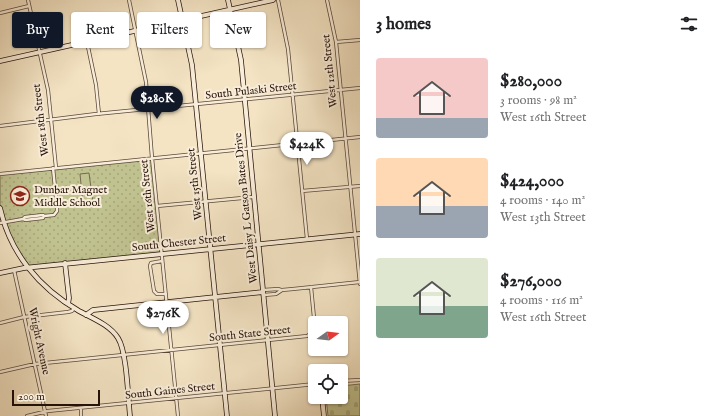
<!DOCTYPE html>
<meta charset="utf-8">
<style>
:root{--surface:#fff;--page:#f6f6f6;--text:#202124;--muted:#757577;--accent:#111827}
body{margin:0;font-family:"IM FELL English",serif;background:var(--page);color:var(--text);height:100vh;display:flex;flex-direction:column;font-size:15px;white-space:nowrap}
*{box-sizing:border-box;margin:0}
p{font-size:13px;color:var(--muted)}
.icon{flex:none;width:22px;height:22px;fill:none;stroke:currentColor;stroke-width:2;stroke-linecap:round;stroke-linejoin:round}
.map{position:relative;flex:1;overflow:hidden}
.panel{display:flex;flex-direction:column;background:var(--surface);width:356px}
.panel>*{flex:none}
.banner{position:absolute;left:12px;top:12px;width:288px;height:36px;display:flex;gap:8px}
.needle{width:26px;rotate:75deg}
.fabs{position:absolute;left:308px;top:316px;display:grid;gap:8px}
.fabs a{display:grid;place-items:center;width:40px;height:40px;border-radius:4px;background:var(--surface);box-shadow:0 1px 3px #0004;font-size:20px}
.scale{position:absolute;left:12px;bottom:10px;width:88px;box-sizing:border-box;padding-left:4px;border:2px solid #28130a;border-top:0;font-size:11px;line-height:14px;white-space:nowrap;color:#28130a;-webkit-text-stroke:3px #f8edd9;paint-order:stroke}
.price{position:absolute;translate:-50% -34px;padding:0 9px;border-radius:14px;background:#fff;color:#222;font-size:13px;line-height:26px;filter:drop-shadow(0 1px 2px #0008)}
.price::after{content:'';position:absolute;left:50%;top:24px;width:12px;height:9px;margin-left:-6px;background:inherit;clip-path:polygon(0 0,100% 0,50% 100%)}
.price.selected{background:var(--accent);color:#fff}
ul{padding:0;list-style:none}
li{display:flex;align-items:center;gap:12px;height:100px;padding:0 16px}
li span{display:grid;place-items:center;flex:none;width:112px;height:80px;border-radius:4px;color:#555}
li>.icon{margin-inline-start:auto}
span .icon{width:48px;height:48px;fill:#fffc;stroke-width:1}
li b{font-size:17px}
h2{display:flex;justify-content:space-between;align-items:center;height:48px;padding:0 16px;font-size:17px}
.pill{padding:0 14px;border-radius:4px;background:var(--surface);box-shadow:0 1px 3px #0004;font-size:14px;line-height:36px}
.pill.selected{background:var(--accent);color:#fff}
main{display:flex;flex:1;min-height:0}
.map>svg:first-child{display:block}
.cemetery{fill:url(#cemetery-stones);stroke:#746a4d}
.park{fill:url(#park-dots);stroke:#746a4d}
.pitch{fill:#c0c290;stroke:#746a4d}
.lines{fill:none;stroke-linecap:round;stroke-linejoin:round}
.street-casing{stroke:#5b4738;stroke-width:4}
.secondary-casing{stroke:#28130a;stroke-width:5.5}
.street{stroke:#f8edd9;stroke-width:2.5}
.secondary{stroke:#f8edd9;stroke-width:4}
.labels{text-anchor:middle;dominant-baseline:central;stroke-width:4;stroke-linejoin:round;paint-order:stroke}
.street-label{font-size:11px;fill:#28130a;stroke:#f8edd9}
.poi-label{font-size:11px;fill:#28130a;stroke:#f8edd9;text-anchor:start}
</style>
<main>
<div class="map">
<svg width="360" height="416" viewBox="0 0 360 416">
<defs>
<pattern id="cemetery-stones" width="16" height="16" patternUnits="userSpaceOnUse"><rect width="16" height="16" fill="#c0c290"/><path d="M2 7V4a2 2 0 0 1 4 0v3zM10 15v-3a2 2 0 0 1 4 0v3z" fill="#a5a67b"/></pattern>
<pattern id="park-dots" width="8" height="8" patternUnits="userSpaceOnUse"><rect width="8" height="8" fill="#c0c290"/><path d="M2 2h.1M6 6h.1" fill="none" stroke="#a5a67b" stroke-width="1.8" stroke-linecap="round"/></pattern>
</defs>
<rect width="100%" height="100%" fill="#f4e4c4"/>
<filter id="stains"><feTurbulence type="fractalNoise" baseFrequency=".005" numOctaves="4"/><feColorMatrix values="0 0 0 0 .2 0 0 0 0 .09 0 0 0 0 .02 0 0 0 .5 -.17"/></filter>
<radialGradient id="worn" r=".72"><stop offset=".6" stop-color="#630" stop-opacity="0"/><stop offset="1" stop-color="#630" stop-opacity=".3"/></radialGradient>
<path class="cemetery" d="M360,384v32h-32l-2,-19h15v-11z"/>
<path class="park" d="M152,158l10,96 -135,13 -14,-23 -13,-37v-33z"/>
<path class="pitch" d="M89,173l4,30 -10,1 -3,-30z"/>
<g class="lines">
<g class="street-casing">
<path id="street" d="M28,0l20,90 8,78
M129,0l17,82 6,76 26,258
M278,0l10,49 19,190
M327,0l9,42 24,242
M0,13l29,-7
M87,42l9,43 3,29
M336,42l24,-2
M0,126l96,-12 264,-26
M0,174l360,-37
M302,191l58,-5
M157,206l96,-9
M23,219l2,-2 18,-2 1,1
M0,223l23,-4 2,1 18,-2 1,-2 10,-1 3,-4v-4l-4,-39
M162,261l-11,2 -1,3 4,25 3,3h9
M14,270l32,146
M263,290l15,-1 3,1
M264,295l12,-1 6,-4 11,-1 67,-7
M0,323l24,-6 44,-5 4,-1 2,-3
M0,372l35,-8 272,-28 5,-3 3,-5 -4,-41
M341,381l19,-1
M81,409v7
M27,416l21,-5 267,-27"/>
</g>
<g class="secondary-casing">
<path id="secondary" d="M178,0l14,65 35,351
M228,0l13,60 34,356
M0,61l273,-61
M0,208c10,45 39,80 79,103 13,7 31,14 39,27 9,14 10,60 12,78
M65,263l4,35 -1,6
M0,273l24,-5 336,-34
M86,315l7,-5 170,-18
M322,397l2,19"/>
</g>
<use href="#street" class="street"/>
<use href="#secondary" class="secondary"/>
</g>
<defs>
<g id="school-ring" transform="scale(1)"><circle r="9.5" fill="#f8edd9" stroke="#8f2418" stroke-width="1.5"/><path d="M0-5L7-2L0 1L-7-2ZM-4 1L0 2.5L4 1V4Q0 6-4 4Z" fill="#8f2418"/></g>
</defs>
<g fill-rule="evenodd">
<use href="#school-ring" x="20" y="196"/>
</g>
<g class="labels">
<g class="street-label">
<text transform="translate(330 71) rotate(-96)">West 12th Street</text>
<text transform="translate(251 91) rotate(-6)">South Pulaski Street</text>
<text transform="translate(41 120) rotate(-97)">West 18th Street</text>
<text transform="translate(195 184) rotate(-96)">West 15th Street</text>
<text transform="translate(148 196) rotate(-96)">West 16th Street</text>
<text transform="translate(246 208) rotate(-96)">West Daisy L Gatson Bates Drive</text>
<text transform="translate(179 243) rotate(-6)">South Chester Street</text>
<text transform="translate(250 334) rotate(-6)">South State Street</text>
<text transform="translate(39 341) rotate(78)">Wright Avenue</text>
<text transform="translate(170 391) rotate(-6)">South Gaines Street</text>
</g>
<g class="poi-label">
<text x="34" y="190">Dunbar Magnet<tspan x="34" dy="13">Middle School</tspan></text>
</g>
</g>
<rect width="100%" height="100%" filter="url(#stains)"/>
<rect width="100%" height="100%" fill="url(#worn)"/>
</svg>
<div class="fabs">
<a><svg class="needle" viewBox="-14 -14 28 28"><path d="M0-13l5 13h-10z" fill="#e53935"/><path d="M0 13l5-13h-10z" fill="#757577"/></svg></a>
<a><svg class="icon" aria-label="locate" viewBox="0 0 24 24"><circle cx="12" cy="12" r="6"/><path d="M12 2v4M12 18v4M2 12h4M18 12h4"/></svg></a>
</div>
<div class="scale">200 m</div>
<b class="price selected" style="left:157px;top:120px">$280K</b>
<b class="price" style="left:307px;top:166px">$424K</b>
<b class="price" style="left:163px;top:335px">$276K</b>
<div class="banner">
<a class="pill selected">Buy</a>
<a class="pill">Rent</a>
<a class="pill">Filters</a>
<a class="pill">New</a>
</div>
</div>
<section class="panel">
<h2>3 homes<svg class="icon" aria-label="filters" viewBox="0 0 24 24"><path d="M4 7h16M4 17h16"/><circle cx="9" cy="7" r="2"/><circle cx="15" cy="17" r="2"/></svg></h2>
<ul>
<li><span style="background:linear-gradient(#f6c9c9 75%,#9aa5b1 0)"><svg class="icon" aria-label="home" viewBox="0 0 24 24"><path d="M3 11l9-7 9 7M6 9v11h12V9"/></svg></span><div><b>$280,000</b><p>3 rooms · 98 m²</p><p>West 16th Street</p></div></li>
<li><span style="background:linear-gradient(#ffd9b3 60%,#9aa5b1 0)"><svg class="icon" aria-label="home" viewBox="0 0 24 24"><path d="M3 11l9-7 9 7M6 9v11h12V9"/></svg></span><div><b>$424,000</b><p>4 rooms · 140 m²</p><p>West 13th Street</p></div></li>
<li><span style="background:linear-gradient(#dfe7d0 60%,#7fa58c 0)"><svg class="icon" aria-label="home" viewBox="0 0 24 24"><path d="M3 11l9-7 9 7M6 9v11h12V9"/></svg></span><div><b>$276,000</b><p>4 rooms · 116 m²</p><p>West 16th Street</p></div></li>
</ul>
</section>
</main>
